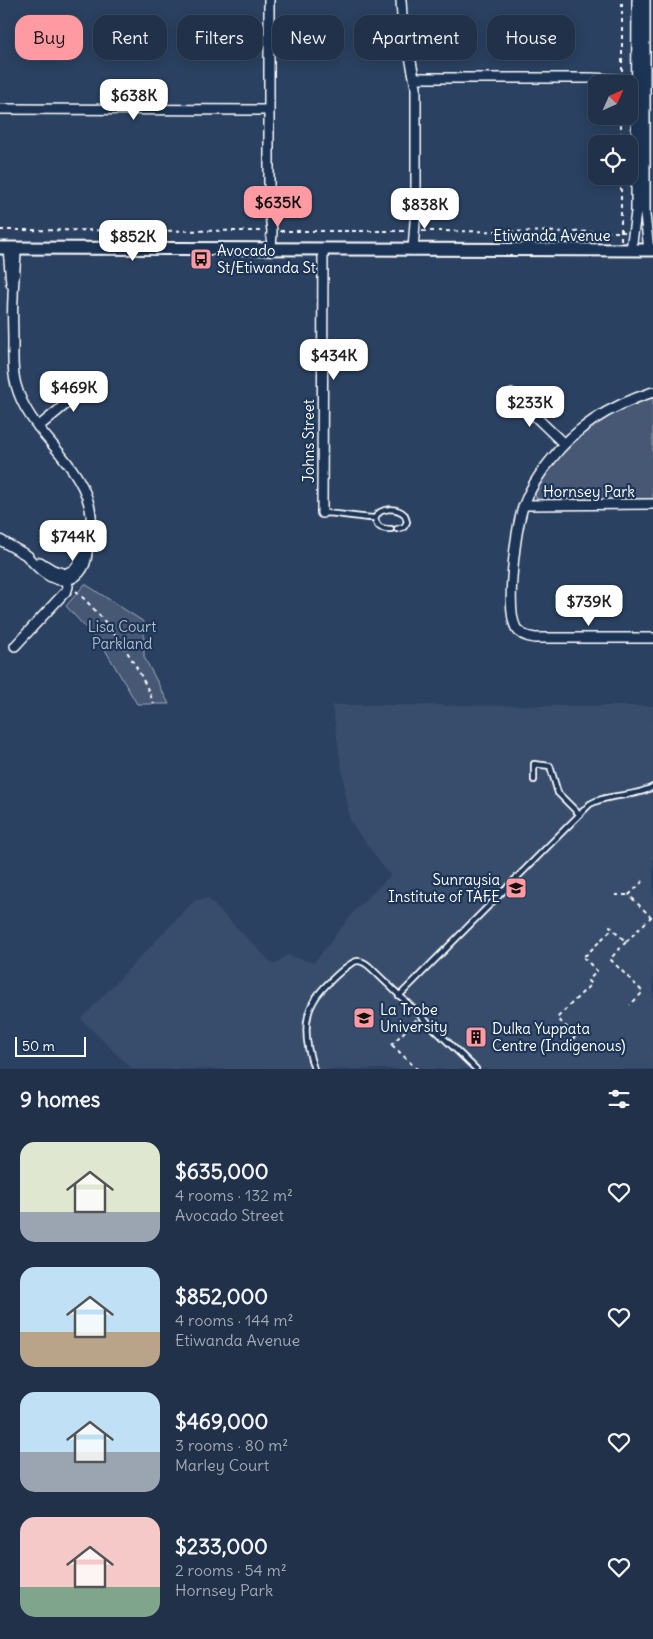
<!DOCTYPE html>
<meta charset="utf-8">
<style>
:root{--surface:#203149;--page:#2d3d53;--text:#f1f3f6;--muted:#a2a9b4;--line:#3d4c61;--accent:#ff9aa2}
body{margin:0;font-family:Delius,sans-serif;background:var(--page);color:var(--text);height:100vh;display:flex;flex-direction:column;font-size:19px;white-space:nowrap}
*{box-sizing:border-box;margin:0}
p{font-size:16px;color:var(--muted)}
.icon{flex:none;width:28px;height:28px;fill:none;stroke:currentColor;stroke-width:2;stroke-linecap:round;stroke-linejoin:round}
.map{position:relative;height:1069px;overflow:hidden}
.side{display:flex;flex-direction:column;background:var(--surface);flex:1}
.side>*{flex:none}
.banner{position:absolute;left:15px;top:15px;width:624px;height:45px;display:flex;gap:10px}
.needle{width:32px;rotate:45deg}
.tools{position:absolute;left:588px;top:75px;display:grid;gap:10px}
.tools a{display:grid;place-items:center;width:50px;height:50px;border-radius:10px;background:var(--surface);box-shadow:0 2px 12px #0003,0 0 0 1px var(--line);font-size:25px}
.scale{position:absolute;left:15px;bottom:12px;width:71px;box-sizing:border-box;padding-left:5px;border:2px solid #fff;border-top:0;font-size:14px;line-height:18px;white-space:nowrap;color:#fff;-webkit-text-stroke:4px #1d3557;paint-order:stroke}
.price{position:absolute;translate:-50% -42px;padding:0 11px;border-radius:10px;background:#fff;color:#222;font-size:16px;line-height:32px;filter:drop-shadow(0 1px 2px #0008)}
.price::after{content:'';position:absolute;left:50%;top:30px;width:15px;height:11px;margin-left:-8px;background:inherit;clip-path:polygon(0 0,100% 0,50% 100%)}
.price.selected{background:var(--accent);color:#111}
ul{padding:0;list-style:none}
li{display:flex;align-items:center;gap:15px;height:125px;padding:0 20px}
li span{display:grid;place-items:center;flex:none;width:140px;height:100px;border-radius:15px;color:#555}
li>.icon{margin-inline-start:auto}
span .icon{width:60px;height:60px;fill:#fffc;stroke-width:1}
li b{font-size:21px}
h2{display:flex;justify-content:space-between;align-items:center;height:60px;padding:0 20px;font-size:21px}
.pill{padding:0 18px;border-radius:15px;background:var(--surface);box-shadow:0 2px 12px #0003,0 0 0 1px var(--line);font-size:18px;line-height:45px}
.pill.selected{background:var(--accent);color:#111}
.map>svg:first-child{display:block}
.built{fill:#394e6c}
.green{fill:#465975;stroke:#a2acba}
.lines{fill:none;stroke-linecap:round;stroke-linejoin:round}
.service-casing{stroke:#fff;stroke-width:8}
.minor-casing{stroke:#fff;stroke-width:12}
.tertiary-casing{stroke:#fff;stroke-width:15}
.path{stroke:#fff;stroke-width:2;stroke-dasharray:4 4;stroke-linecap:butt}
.service{stroke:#1d3557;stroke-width:4.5}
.minor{stroke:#1d3557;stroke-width:9}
.tertiary{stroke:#1d3557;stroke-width:11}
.labels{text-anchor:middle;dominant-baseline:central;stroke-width:4.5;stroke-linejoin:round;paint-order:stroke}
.street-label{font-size:15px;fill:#fff;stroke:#1d3557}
.poi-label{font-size:15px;fill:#fff;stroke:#1d3557;text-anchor:start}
.park-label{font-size:15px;fill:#b5bdc8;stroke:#1d3557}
</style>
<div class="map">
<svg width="653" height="1069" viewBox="0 0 653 1069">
<rect width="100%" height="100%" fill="#2a4161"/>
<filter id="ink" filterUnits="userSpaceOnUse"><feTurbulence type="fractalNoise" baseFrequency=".02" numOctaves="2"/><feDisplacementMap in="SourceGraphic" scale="10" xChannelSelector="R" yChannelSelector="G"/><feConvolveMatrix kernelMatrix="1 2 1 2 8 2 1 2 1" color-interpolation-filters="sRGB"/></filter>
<g filter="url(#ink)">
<path class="built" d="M332,705l321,1v363h-521l-51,-50 114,-119 13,-1 66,66 13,-10 27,8 42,-54 34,-33 -40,-55z"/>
<path class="green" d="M653,397v102l-113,1 -4,-2 -1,-5c29,-52 61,-78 118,-96z
M85,584l59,38v35l25,47h-32l-33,-56 -38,-42z"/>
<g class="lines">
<g class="service-casing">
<path id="service" d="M322,513c18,0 35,5 53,5 5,-11 22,-11 30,-3l2,7 -3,5 -7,2
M375,518c2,10 7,11 16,11
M534,780v-16l16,2 8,27 21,21
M399,996l191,-192c19,-11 43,-6 63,-17
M314,1069c-6,-17 -10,-35 -6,-53 1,-6 4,-12 7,-17 5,-9 34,-38 43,-38 6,0 10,4 14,8l104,100"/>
</g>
<g class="minor-casing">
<path id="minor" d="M269,0v206l3,25 -1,18
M401,0l1,16 14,71v121l-3,42
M645,0v215l4,35
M415,78h176l51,3
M0,109l269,1
M8,248l3,35
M16,248c0,17 -3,33 -3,50 -1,15 0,30 0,45 0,14 -1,29 3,42 13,50 69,77 75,130 1,14 -3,25 -4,38 -1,15 -10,28 -26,27 -14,-1 -27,-16 -36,-26
M631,250l5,-38 1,-212
M653,392c-41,13 -77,34 -103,69 -11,13 -21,30 -27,46 -7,23 -18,101 -7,121 4,7 12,9 19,10h118
M512,394l52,50
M38,427l56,-46
M524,505l129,-1
M322,513l1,-264
M0,540l28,16
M40,562l13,8 12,4
M63,579l2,-5 10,-5 11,-17
M15,646l52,-56 1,-4 -3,-11"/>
</g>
<g class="tertiary-casing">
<path id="tertiary" d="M0,248l653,2"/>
</g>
<path class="path" d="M622,71v-71
M621,144v-28
M0,230l263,1
M280,231h125
M422,231l203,1
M621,240v-64
M76,591c34,32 61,70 78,113
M643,881l-14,14 22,22
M615,895h14
M626,942l-16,17 33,33 -13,13
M391,1045l26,-26
M392,1045l25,24
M567,1045l9,-9 -19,-18 34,-34 -3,-3 9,-10 -15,-15 4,-1 24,-24v-5l16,16 27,-27"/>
<use href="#service" class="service"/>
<use href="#minor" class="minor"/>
<use href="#tertiary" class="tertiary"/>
</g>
</g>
<defs>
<g id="bus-square" transform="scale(1.125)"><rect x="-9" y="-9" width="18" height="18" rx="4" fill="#ff9aa2" stroke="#1d3557"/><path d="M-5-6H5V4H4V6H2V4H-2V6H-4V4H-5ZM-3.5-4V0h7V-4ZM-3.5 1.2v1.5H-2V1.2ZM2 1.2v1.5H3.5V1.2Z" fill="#111"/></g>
<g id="university-square" transform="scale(1.125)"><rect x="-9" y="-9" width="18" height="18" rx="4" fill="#ff9aa2" stroke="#1d3557"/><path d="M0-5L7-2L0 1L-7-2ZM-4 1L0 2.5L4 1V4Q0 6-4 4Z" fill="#111"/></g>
<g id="building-square" transform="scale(1.125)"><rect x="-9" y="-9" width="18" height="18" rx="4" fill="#ff9aa2" stroke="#1d3557"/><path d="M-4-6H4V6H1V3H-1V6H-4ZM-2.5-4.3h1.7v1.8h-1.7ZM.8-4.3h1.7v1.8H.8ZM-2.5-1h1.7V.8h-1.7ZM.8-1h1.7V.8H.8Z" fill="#111"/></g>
</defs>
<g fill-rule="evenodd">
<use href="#bus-square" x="201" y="259"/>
<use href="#university-square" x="516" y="888"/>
<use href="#university-square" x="364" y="1018"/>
<use href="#building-square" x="476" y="1037"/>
</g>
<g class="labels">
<g class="street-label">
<text x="552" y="235">Etiwanda Avenue</text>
<text transform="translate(308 441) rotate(-90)">Johns Street</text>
<text x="589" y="491">Hornsey Park</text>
</g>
<g class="poi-label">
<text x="217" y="250">Avocado<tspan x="217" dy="17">St/Etiwanda St</tspan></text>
<text x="500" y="879" text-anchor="end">Sunraysia<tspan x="500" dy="17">Institute of TAFE</tspan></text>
<text x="380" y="1009">La Trobe<tspan x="380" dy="17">University</tspan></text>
<text x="492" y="1028">Dulka Yuppata<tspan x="492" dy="17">Centre (Indigenous)</tspan></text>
</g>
<g class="park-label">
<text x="122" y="626">Lisa Court<tspan x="122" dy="17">Parkland</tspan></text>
</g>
</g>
</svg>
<div class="tools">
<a><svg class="needle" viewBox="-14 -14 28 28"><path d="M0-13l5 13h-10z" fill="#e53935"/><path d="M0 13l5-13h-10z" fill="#a2a9b4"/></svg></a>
<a><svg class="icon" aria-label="locate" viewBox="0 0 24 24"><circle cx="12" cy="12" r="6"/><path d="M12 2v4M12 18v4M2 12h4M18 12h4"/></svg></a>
</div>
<div class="scale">50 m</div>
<b class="price" style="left:134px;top:121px">$638K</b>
<b class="price selected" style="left:278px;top:228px">$635K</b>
<b class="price" style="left:425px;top:230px">$838K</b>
<b class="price" style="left:133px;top:262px">$852K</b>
<b class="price" style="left:334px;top:381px">$434K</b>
<b class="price" style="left:74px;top:413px">$469K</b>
<b class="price" style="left:530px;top:428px">$233K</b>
<b class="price" style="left:73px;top:562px">$744K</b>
<b class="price" style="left:589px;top:627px">$739K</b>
<div class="banner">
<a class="pill selected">Buy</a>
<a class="pill">Rent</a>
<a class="pill">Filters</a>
<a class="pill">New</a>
<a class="pill">Apartment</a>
<a class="pill">House</a>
</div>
</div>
<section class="side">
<h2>9 homes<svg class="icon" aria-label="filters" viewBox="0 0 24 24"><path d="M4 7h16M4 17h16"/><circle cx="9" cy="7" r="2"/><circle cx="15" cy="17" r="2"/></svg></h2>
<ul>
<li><span style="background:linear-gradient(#dfe7d0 70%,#9aa5b1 0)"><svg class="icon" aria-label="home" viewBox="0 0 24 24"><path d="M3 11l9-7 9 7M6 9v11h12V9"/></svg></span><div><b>$635,000</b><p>4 rooms · 132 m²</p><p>Avocado Street</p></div><svg class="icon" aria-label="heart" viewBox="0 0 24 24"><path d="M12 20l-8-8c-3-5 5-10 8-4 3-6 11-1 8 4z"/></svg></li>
<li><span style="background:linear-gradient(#bfe0f5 65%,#b9a48a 0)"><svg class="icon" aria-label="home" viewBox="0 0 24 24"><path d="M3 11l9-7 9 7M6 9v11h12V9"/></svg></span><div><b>$852,000</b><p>4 rooms · 144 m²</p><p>Etiwanda Avenue</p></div><svg class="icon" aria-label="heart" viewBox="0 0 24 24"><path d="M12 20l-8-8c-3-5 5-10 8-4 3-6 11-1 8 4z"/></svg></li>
<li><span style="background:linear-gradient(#bfe0f5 60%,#9aa5b1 0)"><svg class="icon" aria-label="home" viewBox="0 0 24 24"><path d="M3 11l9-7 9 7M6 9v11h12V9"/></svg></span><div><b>$469,000</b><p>3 rooms · 80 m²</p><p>Marley Court</p></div><svg class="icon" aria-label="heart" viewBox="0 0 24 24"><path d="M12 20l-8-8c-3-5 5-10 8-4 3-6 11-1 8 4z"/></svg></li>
<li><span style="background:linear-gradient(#f6c9c9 70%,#7fa58c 0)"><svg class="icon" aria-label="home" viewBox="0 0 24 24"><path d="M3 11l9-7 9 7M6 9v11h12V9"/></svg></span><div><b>$233,000</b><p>2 rooms · 54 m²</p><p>Hornsey Park</p></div><svg class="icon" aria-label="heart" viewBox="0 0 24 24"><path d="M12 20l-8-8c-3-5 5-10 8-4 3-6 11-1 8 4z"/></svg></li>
</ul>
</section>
